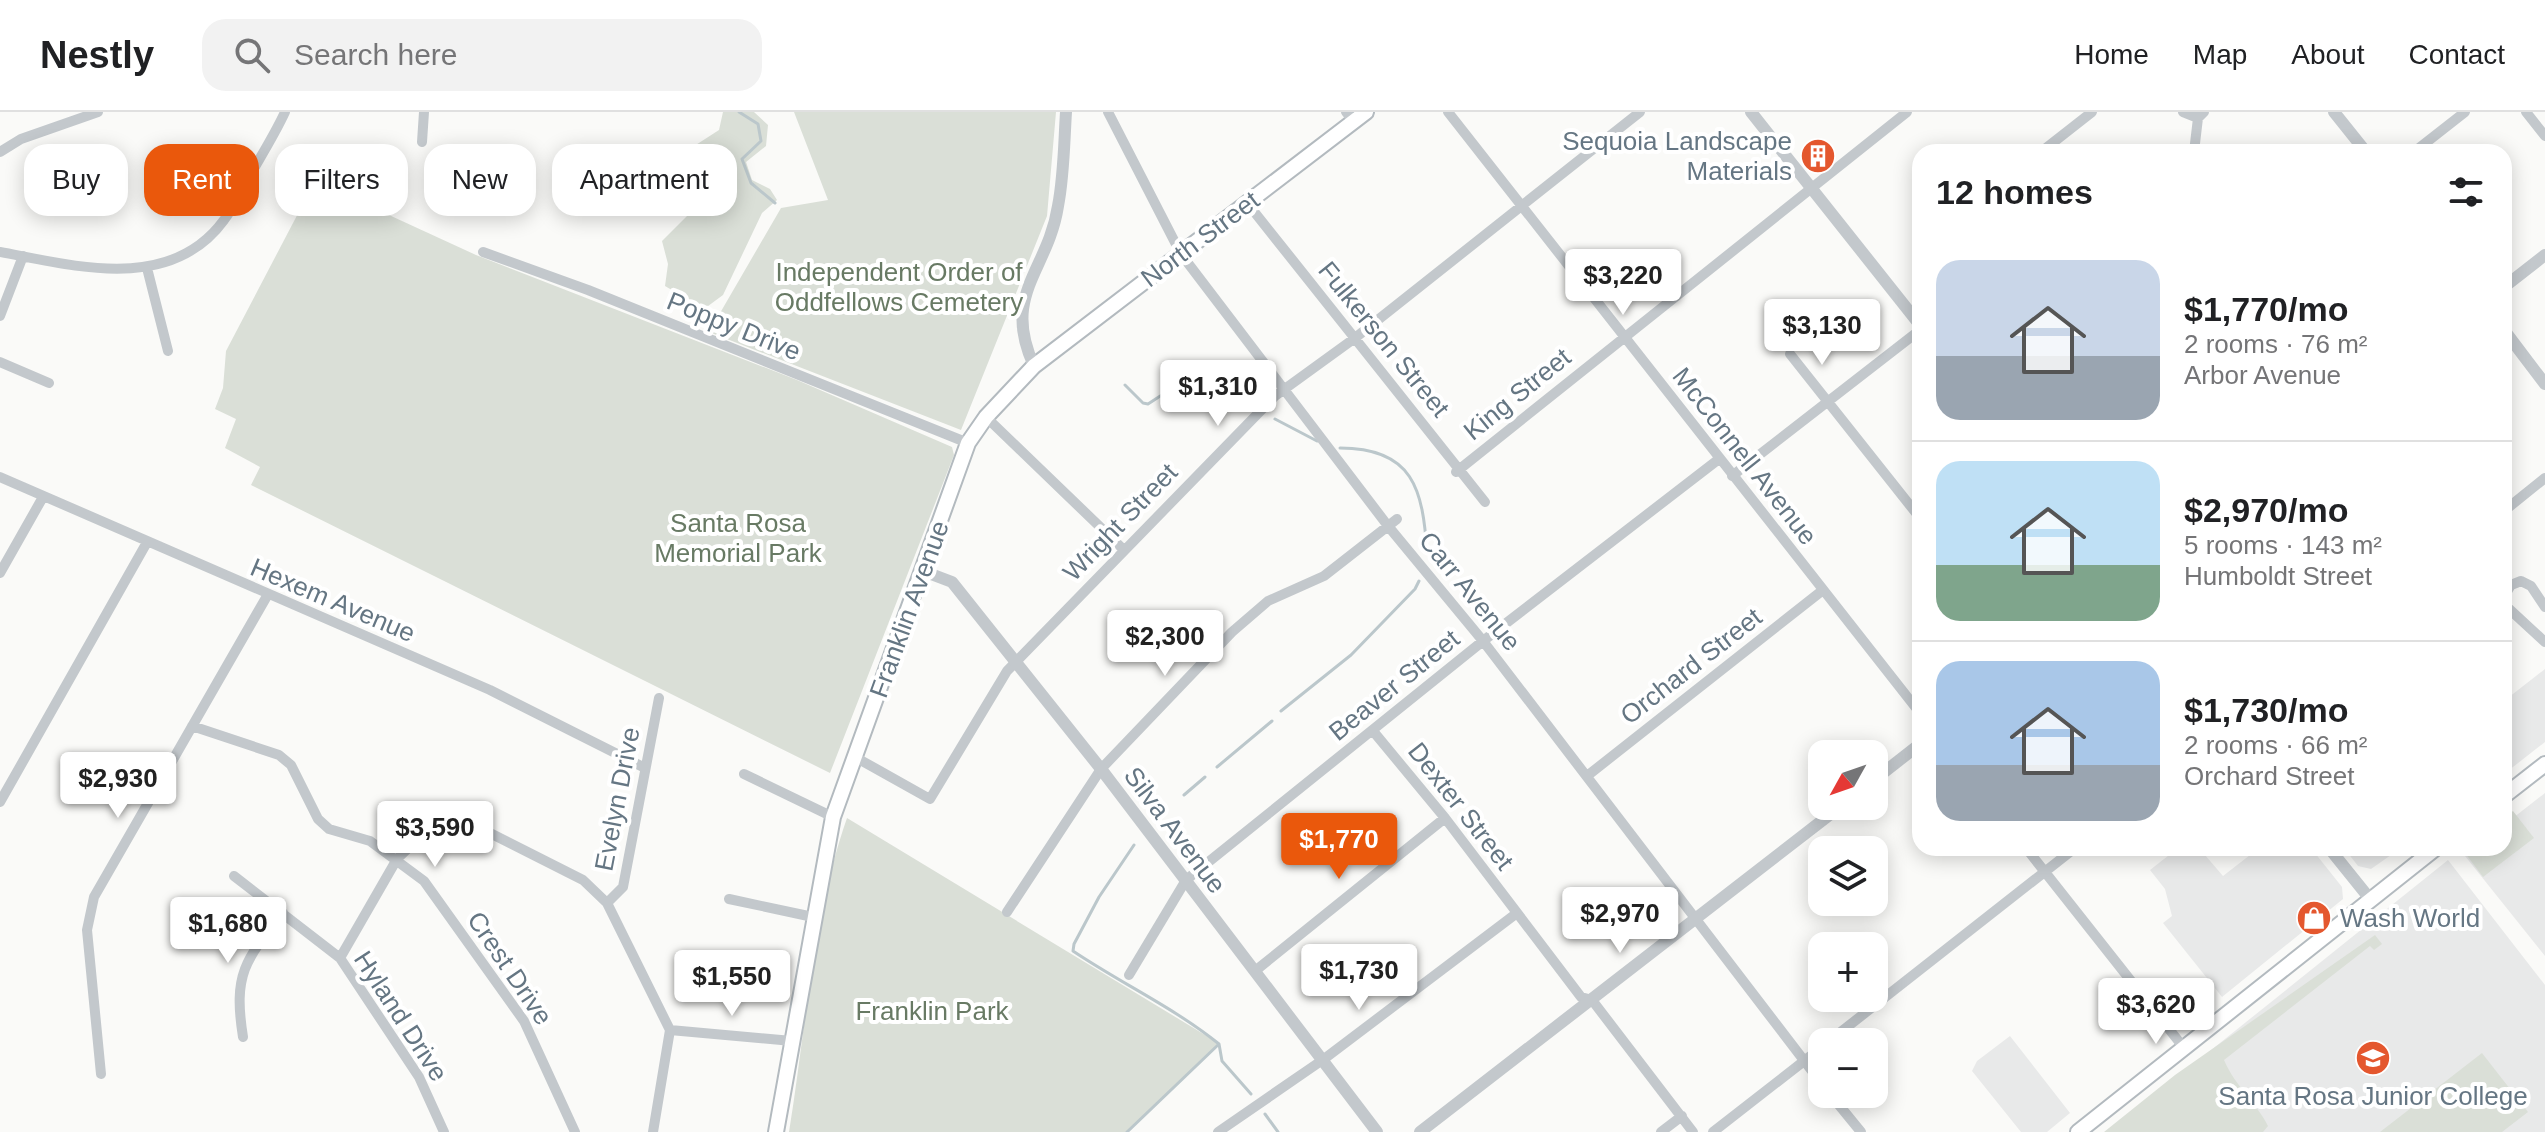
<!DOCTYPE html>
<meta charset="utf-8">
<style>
:root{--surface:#fff;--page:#f2f2f2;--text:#202124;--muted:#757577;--line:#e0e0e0;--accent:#ea580c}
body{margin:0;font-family:Helvetica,sans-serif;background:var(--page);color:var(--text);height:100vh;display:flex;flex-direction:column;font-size:30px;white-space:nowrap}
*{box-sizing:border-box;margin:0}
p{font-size:26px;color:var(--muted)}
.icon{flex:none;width:44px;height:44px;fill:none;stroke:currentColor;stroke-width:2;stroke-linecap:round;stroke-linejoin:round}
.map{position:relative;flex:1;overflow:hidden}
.panel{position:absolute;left:1912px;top:32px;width:600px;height:712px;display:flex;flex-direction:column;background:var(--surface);border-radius:24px;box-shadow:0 4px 20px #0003}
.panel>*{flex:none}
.top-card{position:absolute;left:24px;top:32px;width:760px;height:72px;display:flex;gap:16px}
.needle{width:52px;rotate:230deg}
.fabs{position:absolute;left:1808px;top:628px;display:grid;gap:16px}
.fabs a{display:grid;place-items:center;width:80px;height:80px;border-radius:16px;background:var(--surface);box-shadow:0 4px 20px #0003;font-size:40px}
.price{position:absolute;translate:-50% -68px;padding:0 18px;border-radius:8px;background:#fff;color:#222;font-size:26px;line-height:52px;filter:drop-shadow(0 2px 4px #0008)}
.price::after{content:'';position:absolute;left:50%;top:48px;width:24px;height:18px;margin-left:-12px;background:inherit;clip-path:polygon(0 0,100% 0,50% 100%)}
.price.current{background:var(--accent);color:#fff}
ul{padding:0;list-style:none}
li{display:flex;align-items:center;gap:24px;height:200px;padding:0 24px}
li+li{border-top:2px solid var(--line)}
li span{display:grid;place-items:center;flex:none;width:224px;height:160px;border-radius:24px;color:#555}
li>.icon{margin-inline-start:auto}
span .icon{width:96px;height:96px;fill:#fffc;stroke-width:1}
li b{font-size:34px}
h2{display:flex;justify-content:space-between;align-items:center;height:96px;padding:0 24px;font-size:34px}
.chip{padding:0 28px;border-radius:24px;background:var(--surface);box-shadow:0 4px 20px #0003;font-size:28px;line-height:72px}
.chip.current{background:var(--accent);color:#fff}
header{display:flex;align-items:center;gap:48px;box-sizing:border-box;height:112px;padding:0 40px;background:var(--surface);border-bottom:2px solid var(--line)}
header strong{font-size:38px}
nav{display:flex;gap:44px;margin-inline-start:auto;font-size:28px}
.search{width:560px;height:72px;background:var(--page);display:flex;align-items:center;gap:20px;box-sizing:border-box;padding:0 28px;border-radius:24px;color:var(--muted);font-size:30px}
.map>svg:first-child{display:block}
.built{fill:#e8e9e9}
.green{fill:#dadfd7}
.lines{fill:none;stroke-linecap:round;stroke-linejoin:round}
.stream{stroke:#bbc7cb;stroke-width:3}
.secondary-casing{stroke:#b3babf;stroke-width:18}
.minor{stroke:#c3c8cc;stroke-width:10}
.tertiary{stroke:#c3c8cc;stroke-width:12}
.secondary{stroke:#fff;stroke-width:14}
.labels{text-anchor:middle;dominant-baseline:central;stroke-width:8;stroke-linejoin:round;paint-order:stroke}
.poi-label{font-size:26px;fill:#657683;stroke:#fff;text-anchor:end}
.street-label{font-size:26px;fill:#657683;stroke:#fff}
.park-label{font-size:26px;fill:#687a64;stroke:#fff}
</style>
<header>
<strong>Nestly</strong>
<div class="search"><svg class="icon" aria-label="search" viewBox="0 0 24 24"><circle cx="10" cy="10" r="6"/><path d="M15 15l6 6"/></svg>Search here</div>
<nav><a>Home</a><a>Map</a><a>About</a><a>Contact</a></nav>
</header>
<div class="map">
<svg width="2545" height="1020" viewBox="0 0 2545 1020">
<rect width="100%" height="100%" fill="#fafaf8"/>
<path class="built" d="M2545,557v73l-41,32v-73z
M2545,681v163l-80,-100 10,-8h29v-23z
M2178,736h21l24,28 36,-28h52l31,39 1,12 -121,98 -59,-74 9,-7 -7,-27 -15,-19z
M2344,736h57l-30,21 -13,-3z
M2448,748l97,125v147h-436z
M2010,924l60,77 -23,19h-26l-49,-61 5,-10z"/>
<path class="green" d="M723,0h31l14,13 -2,21 -20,16 6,18 18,9 7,11 -15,13 -39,82 -19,14 -39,-23 3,-22 -6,-23 25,-25 18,-39 -17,-27 31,-20z
M794,0h262l-9,104 -86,214 -252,-98 72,-124 47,-8z
M315,69l161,74 321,125 155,67 2,8 -124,318 -579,-288 9,-18 -35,-19 11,-29 -21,-10 8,-21 3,-37z
M2513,699l21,27 -51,39 -21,-28 42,-1v-30z
M847,706l373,226 -93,88h-338c17,-104 23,-214 58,-314z
M2375,823l7,9 -8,6 -4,-4 -146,114c11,26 32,42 44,66l-5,6h-159l71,-57z
M2482,941l46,59 -26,20h-122z"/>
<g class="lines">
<path class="stream" d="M739,0l19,12 3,17 -19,18 9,24 24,20
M1125,273l18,18 5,1 23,-15 14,3
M1275,307l42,22
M1340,336c73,0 83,41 87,105
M1281,599l70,-56 64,-66 4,-8
M1217,655l55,-46
M1184,683l21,-18
M1134,733l-35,52 -25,47 -1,7c49,33 100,56 146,93l3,17 29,33
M1265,1002l13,18
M1127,1020l92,-88"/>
<g class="secondary-casing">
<path id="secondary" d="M2504,684l41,-32
M776,1020l57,-315 135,-374 18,-26 48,-51 332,-254
M2078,1020l358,-284"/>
</g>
<path class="minor" d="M1108,0l73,142 207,272 95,115 339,443
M1346,0l8,10
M1448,0l472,601
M2183,0l15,6
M2526,0l19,24
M422,30l2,-30
M0,40l21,-13 77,-27
M2041,40l51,-40
M2194,40l4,-34 6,-6
M2414,40l51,-40
M1248,92l237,298
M0,140c75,14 171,41 224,-32 10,-13 17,-29 25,-43 12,-21 26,-43 36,-65
M483,140l105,38 380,153
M147,156l21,83
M0,204l23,-60
M1790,242l130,164
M0,250l49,21
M986,305l137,132
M1456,360l451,-360
M1732,364l188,-146
M0,365l490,213 155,78
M2504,399l41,-33
M0,461l43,-76
M2545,495l-14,-21 -10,-5 -10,4 -6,10 2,12 38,35
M192,614l87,29 12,10 27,54 11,10 41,12 54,40 100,140 51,111
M1373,619l72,87 136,179 11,3 101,132
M855,645l75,42 77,-128 268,-275 80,-58 285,-226
M744,662l89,43
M1587,664l236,-186
M0,690l146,-258
M2026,736l158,200
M234,764l106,82 79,119 25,55
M729,787l84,18
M607,791l16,-16 36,-189
M1007,800l94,-143 131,-137 36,-31 56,-25 73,-57
M340,846l57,-99 22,-21 37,-16 22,5 105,53 24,23 63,127 -17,102
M1255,859l190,-153
M1129,863l57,-95 297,-239 236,-182
M670,918l122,11
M243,925c-10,-63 2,-77 40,-124
M1828,930l247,-194
M101,962l-14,-144 7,-33 173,-301
M1830,982l31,38
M1218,1020l106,-73 193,-146
M1661,1020l21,-16
M1713,1020l109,-85"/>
<path class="tertiary" d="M1751,0l169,213
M2334,0l32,40
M2504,175l41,-32
M2504,218l41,54
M1034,254c-33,-72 14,-95 24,-160 6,-31 6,-63 8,-94
M923,459l29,11 149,187 276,363
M1874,668l46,-36
M2329,736l41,51
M1420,1020l421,-326"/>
<use href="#secondary" class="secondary"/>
</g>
<defs>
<g id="building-disc" transform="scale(1.8)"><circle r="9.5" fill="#e4572e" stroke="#fff"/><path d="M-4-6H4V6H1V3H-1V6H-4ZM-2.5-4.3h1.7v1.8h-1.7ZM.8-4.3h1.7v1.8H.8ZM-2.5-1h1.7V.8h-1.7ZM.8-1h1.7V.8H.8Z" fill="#fff"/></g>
<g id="shop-disc" transform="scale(1.8)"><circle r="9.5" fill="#e4572e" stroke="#fff"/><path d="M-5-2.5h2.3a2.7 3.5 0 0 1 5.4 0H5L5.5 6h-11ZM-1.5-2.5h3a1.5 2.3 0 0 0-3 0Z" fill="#fff"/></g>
<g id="university-disc" transform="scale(1.8)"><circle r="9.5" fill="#e4572e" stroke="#fff"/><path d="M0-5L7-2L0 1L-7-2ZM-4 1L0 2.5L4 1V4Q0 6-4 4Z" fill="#fff"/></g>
</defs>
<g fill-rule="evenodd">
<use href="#building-disc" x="1818" y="44"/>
<use href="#shop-disc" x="2314" y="806"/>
<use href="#university-disc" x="2373" y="946"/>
</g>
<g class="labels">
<g class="poi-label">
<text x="1792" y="29">Sequoia Landscape<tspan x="1792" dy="30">Materials</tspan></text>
<text x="2340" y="806" text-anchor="start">Wash World</text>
<text x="2373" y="984" text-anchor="middle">Santa Rosa Junior College</text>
</g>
<g class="street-label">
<text transform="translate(1200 127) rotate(-37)">North Street</text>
<text transform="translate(734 214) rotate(22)">Poppy Drive</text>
<text transform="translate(1384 227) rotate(51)">Fulkerson Street</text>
<text transform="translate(1517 282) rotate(-39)">King Street</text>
<text transform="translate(1745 344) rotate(52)">McConnell Avenue</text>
<text transform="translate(1120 410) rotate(-46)">Wright Street</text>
<text transform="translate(1470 479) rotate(51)">Carr Avenue</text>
<text transform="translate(333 488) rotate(23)">Hexem Avenue</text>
<text transform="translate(909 497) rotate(-70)">Franklin Avenue</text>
<text transform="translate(1691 554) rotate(-38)">Orchard Street</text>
<text transform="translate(1394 573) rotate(-39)">Beaver Street</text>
<text transform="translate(617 687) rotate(-79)">Evelyn Drive</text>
<text transform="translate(1461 694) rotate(52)">Dexter Street</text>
<text transform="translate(1175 718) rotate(53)">Silva Avenue</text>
<text transform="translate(510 856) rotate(56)">Crest Drive</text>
<text transform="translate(401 904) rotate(57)">Hyland Drive</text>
</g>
<g class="park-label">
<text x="899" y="160">Independent Order of<tspan x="899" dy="30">Oddfellows Cemetery</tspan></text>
<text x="738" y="411">Santa Rosa<tspan x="738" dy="30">Memorial Park</tspan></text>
<text x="932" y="899">Franklin Park</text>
</g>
</g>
</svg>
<div class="fabs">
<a><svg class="needle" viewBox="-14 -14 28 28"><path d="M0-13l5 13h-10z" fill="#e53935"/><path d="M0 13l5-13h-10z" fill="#757577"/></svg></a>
<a><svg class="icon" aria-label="layers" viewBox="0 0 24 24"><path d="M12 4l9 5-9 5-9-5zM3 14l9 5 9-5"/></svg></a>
<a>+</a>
<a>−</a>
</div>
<b class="price" style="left:1623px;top:205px">$3,220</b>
<b class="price" style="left:1822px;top:255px">$3,130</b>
<b class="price" style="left:1218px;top:316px">$1,310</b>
<b class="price" style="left:1165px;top:566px">$2,300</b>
<b class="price" style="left:118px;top:708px">$2,930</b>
<b class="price" style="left:435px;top:757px">$3,590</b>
<b class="price current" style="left:1339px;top:769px">$1,770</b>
<b class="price" style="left:1620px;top:843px">$2,970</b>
<b class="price" style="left:228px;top:853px">$1,680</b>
<b class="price" style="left:1359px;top:900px">$1,730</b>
<b class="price" style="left:732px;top:906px">$1,550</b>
<b class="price" style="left:2156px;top:934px">$3,620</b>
<div class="top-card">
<a class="chip">Buy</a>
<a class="chip current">Rent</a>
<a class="chip">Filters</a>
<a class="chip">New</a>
<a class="chip">Apartment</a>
</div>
<section class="panel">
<h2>12 homes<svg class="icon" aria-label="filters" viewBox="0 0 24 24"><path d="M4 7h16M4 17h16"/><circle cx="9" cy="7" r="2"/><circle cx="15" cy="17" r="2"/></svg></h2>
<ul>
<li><span style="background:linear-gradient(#c9d6e8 60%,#9aa5b1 0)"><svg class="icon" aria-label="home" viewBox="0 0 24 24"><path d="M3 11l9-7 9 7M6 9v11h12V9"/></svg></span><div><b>$1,770/mo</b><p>2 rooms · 76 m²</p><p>Arbor Avenue</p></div></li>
<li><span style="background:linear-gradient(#bfe0f5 65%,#7fa58c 0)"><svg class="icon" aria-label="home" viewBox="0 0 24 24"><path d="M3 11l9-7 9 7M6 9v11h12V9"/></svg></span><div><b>$2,970/mo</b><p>5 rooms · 143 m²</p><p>Humboldt Street</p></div></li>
<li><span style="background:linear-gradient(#a9c7e8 65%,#9aa5b1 0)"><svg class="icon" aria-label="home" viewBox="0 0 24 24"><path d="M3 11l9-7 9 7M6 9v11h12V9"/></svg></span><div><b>$1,730/mo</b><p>2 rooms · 66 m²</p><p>Orchard Street</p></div></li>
</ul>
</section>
</div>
